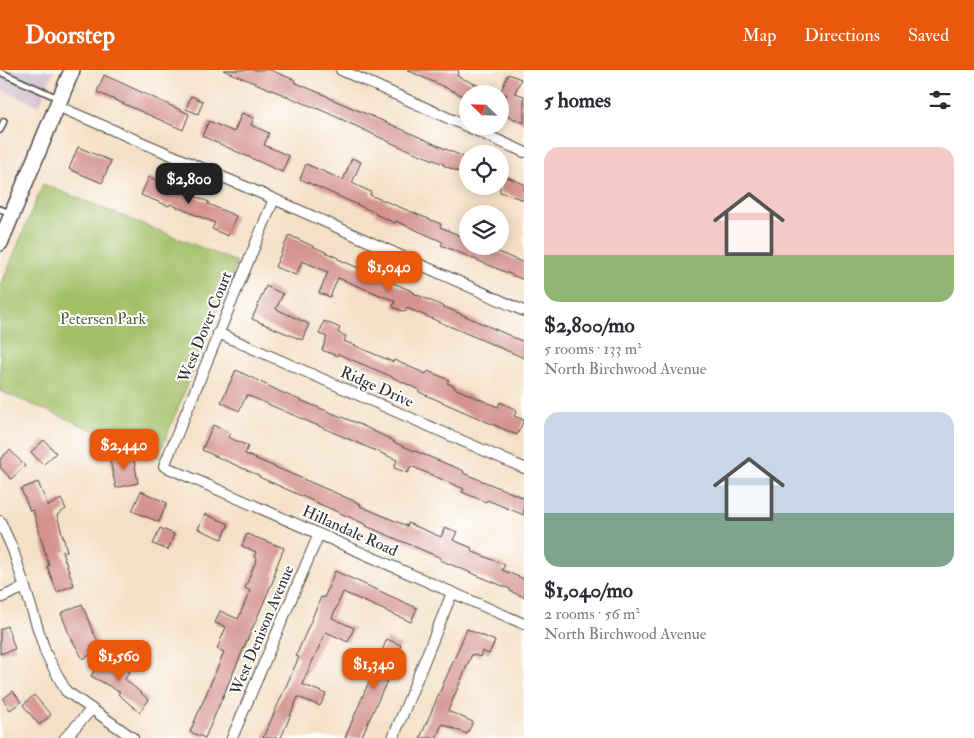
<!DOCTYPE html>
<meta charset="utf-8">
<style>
:root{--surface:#fff;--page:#f7f7f7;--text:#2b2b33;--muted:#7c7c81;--accent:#ea580c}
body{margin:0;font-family:"IM FELL Double Pica",serif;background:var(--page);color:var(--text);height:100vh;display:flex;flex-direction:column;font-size:19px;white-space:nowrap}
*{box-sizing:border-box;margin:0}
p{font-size:16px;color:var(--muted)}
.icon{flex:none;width:28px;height:28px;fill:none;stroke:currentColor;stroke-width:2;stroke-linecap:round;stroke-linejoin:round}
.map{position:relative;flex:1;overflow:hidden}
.panel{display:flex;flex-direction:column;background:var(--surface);width:450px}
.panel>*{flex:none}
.needle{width:32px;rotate:293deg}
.fabs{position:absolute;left:459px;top:15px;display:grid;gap:10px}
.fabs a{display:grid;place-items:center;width:50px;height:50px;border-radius:50%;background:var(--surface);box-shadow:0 2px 12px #0003;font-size:25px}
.price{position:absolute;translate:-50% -42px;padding:0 11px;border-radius:10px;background:var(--accent);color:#fff;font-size:16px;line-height:32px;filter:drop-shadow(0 1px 2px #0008)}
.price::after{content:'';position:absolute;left:50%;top:30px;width:15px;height:11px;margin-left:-8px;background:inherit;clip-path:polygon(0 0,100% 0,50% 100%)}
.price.selected{background:#222;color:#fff}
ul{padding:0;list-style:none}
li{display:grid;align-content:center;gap:10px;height:265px;padding:0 20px}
li span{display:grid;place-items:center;height:155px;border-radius:15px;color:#555}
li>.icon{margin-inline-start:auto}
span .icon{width:90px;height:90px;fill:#fffc;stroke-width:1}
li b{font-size:21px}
h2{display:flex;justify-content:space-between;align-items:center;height:60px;padding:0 20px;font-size:21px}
header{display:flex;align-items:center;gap:30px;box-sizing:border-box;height:70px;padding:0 25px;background:var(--accent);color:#fff}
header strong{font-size:24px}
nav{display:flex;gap:28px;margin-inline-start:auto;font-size:18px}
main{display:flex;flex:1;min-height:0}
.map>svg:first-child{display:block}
.industrial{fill:#d1bdcb}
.green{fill:#a3c067;stroke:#677649}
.building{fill:#d4938f}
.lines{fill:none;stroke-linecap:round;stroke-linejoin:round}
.lane-casing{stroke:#494642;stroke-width:8}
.street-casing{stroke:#494642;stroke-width:12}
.secondary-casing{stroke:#494642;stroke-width:18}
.lane{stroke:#fff;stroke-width:5}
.street{stroke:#fff;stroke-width:10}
.secondary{stroke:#fff;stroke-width:15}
.labels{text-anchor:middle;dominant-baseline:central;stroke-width:4;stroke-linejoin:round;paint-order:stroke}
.park-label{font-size:16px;fill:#555f40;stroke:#fff}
.street-label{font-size:16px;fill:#2b2b2b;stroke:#fff}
</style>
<header>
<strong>Doorstep</strong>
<nav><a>Map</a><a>Directions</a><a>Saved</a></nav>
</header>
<main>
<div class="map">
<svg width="524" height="668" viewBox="0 0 524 668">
<rect width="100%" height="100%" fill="#fff"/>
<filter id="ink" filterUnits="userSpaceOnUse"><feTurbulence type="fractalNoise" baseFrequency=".02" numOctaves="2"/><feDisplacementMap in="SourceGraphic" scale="10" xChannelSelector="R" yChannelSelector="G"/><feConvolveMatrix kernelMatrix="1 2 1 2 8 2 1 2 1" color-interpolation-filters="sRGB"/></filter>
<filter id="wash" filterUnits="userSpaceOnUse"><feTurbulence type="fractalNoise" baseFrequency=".0096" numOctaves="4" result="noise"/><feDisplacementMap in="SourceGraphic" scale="20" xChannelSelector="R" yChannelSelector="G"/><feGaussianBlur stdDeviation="1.12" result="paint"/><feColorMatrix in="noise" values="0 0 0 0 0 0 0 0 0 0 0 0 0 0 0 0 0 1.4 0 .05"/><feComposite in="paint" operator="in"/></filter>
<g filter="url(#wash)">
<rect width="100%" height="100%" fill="#f4e0c6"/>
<path class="industrial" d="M0,0h54l-15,36 -39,-17z"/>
<path class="green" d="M43,114l194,78 -79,195 -158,-66v-103z"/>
<g id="blocks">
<path class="building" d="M223,0h47l25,10 -1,2 35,15v1l61,26 78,35v17l-25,-11 1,-1 -48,-19 -68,-32z
M407,0h52l-2,6 40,18h-29v4z
M508,4l13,5 -6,14 9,3v27l-24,-10 7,-19h-7z
M104,5l85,39 -6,16 -86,-38z
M191,26l12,5 -5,13 -12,-5z
M242,43l12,5 -3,7 18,8 -5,12 25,11 -7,16 -80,-36 7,-15 25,11z
M78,77l33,14 -9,22 -33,-14z
M352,88l9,4 -9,21 19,9 -1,3 71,29 -1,3 28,12v7h16l40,17v17l-83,-35 2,-3 -47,-21 -1,2 -20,-9 1,-1 -76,-34 6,-15 37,16z
M500,104l24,10v16l-24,-8z
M149,107l60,25 -1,2 28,12 -8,20 -16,-7 3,-6 -45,-19 -1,2 -28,-11z
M289,165l49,23v1l76,33 -1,1 111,49v16l-117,-50 -2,4 -12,-5 2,-6 -57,-23 -8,19 -11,-4 9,-21 -26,-11 -6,14 -21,-8z
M266,216l17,8 -7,15 33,15 -7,16 -50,-21z
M324,251l16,7 -2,5 8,3 -2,5 49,21 1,-2 32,14 2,-3 21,9 -2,3 7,3v2l44,19 2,-5 17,8 -3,6 10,4 -7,15 -98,-43v-2l-31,-15 -50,-21 -1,2 -15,-6 5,-13 -8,-3z
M236,300l49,24 74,30 35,17 -1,1 71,29 -1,2 61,25v17l-37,-15 -1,2 -24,-10 2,-3 -53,-23 -3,7 -14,-5 3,-8 -150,-65 -8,16 -18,-9z
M213,355l17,8 -2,4 20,9 -3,8 116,50 -1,2 47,20 1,-3 33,14 4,-10 12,5 -4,8 19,8 -1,3 34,14 -3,5 22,9v18l-14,-6v-2l-70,-29 1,-2 -75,-32 1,-1 -108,-48 1,-1 -58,-26z
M44,370l12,13 -13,12 -12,-13z
M10,380l15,16 -14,13 -11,-12v-8z
M133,385l5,28 -22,5 -6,-28z
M38,412l10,24 13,-7 5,10 -9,6 10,36 -5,1 12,33 -17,7 -10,-26h2l-16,-56 -3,1 -9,-22z
M141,421l26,12 -8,19 -27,-11z
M205,444l24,10 -7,15 -24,-10z
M160,458l14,6 -6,16 -15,-6z
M247,464l37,14 -11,27 2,1 -70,162 -15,-6 34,-80 -7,-3 9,-22 -11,-4 5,-12 18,8 12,-28 -5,-3 12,-30 -3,-1 2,-5 -14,-6z
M335,501l82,37 -6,14 -68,-30 -11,26 22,10 -6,14 -22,-10 -24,52 24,10 -6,12 -22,-9 -17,41h-18l36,-81 -3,-1 25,-59 3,1z
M82,534l11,28 9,16 -19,11 -14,-25 -8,-21z
M7,556l8,23 -15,5v-25z
M467,559l28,12 -6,13 -7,-3 -2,6 -8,-3 -24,57 25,11 -6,12 -25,-10 -6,14h-16z
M387,569l14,6 -10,24 1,1 -31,68h-16z
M103,586l27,15 -5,8 24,21 -10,12 -21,-18 2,-2 -29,-16z
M13,621l8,11 -11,8 -7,-11z
M34,625l17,20 -12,10 -16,-20z"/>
</g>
</g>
<g filter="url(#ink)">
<use href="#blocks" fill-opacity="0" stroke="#494642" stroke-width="1"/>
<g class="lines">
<g class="lane-casing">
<path id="lane" d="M0,2l58,26
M0,60l4,-9
M0,139l10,4"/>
</g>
<g class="street-casing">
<path id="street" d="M341,0l183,82
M57,36l217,93 250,112
M274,129l-110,267 360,158
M218,263l306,135
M0,451l13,29 33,104 20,37 67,47
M0,528l25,-11
M65,668l26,-28
M232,668l87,-204
M393,668l59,-145"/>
</g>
<g class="secondary-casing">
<path id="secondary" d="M0,173l72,-173"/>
</g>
<use href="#lane" class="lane"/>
<use href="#street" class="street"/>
<use href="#secondary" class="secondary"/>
</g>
</g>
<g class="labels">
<g class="park-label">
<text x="103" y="249">Petersen Park</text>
</g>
<g class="street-label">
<text transform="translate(205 257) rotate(-68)">West Dover Court</text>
<text transform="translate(377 317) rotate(24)">Ridge Drive</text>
<text transform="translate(350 461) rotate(24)">Hillandale Road</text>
<text transform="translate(262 560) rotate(-67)">West Denison Avenue</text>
</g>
</g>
</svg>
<div class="fabs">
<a><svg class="needle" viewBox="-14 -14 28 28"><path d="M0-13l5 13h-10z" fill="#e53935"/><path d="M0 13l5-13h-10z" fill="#7c7c81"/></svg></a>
<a><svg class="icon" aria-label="locate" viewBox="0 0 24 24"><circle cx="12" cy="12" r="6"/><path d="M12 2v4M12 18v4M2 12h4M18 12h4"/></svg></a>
<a><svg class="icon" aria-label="layers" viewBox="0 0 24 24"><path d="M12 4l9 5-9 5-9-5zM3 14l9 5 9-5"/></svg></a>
</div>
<b class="price selected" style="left:189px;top:135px">$2,800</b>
<b class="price" style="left:389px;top:223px">$1,040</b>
<b class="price" style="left:124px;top:401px">$2,440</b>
<b class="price" style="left:119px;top:612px">$1,560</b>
<b class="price" style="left:374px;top:620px">$1,340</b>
</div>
<section class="panel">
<h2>5 homes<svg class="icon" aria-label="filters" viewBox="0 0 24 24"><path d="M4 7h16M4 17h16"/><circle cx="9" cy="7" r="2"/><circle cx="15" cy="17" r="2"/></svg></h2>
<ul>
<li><span style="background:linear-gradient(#f6c9c9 70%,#8fb573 0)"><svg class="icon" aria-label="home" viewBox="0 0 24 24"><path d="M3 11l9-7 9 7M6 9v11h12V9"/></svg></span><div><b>$2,800/mo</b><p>5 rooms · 133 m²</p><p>North Birchwood Avenue</p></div></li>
<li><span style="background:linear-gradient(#c9d6e8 65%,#7fa58c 0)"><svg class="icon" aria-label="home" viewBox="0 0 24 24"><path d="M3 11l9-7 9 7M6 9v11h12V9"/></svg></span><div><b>$1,040/mo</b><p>2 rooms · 56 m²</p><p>North Birchwood Avenue</p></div></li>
</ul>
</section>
</main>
